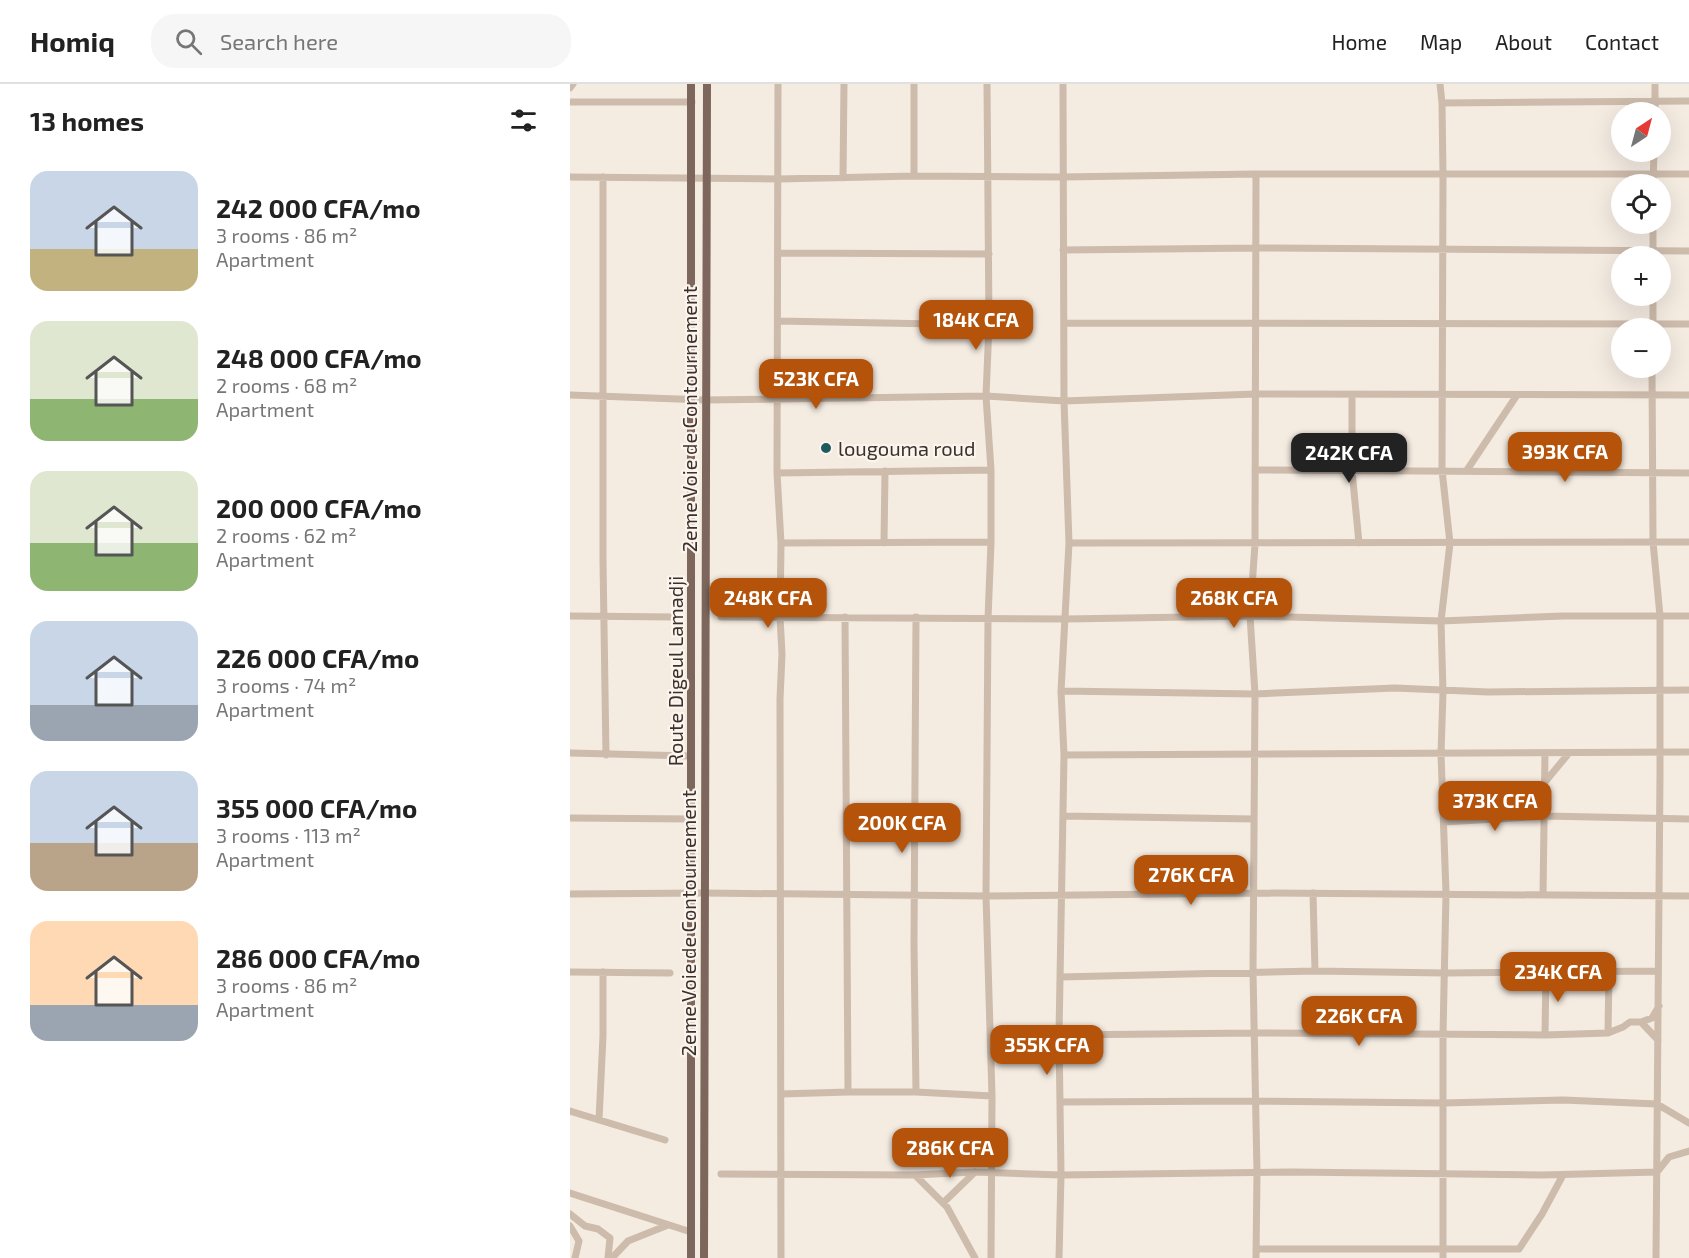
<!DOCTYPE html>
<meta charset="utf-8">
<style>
:root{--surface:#fff;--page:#f6f6f6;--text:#222;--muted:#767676;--line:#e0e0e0;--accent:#b45309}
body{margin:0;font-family:"Exo 2",sans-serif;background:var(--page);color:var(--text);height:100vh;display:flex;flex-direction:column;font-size:22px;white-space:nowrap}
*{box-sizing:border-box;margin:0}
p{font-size:20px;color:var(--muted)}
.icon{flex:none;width:33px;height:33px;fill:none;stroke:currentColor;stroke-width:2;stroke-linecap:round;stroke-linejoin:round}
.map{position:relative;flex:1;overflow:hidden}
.panel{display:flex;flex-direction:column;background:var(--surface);width:570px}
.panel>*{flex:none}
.needle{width:39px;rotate:36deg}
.controls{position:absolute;left:1041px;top:18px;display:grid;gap:12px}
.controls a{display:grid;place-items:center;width:60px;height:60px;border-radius:50%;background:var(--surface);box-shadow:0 6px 24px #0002;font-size:30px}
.price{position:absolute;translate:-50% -51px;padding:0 14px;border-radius:12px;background:var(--accent);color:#fff;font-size:20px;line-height:39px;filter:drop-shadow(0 2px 3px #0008)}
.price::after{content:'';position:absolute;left:50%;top:36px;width:18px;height:14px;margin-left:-9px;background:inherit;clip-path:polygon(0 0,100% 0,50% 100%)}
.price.selected{background:#222;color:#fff}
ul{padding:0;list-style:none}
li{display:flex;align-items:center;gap:18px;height:150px;padding:0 30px}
li span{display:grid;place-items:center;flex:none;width:168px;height:120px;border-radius:18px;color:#555}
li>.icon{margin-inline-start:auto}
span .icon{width:72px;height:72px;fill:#fffc;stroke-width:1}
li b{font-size:26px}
h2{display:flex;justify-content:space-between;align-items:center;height:72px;padding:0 30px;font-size:26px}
header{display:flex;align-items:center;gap:36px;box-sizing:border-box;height:84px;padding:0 30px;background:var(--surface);border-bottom:2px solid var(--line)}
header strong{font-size:28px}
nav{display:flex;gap:33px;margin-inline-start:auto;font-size:21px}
.search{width:420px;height:54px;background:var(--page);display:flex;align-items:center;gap:15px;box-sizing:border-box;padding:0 21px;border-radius:24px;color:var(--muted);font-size:22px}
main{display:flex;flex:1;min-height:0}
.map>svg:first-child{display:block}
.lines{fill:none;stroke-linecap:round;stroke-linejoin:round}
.minor{stroke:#cdbbac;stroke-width:7}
.major{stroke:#7d675c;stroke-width:8}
.poi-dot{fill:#1f5a5e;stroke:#fbf5ee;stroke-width:2}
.labels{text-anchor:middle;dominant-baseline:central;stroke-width:4.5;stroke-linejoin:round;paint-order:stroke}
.street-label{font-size:20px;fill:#3b302b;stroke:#fbf5ee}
.poi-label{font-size:20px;fill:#3b302b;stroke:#fbf5ee;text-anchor:start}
</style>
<header>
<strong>Homiq</strong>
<div class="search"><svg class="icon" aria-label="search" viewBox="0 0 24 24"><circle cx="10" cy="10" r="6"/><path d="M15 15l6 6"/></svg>Search here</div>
<nav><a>Home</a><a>Map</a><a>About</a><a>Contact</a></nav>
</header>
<main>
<section class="panel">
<h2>13 homes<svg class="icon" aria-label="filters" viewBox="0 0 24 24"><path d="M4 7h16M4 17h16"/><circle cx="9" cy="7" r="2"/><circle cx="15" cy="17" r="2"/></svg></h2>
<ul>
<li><span style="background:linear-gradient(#c9d6e8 65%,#c2b280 0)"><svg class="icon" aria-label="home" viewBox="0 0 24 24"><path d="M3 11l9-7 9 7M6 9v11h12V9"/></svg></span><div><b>242 000 CFA/mo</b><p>3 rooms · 86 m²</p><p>Apartment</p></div></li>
<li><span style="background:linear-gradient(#dfe7d0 65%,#8fb573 0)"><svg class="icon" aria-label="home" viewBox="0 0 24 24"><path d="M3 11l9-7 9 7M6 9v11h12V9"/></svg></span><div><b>248 000 CFA/mo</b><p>2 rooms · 68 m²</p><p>Apartment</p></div></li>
<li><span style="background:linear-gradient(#dfe7d0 60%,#8fb573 0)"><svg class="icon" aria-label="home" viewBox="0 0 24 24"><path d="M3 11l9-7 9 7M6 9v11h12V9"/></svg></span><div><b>200 000 CFA/mo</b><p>2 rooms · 62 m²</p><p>Apartment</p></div></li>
<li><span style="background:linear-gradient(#c9d6e8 70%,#9aa5b1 0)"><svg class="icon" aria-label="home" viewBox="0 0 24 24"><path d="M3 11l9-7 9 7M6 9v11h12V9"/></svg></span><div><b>226 000 CFA/mo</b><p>3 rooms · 74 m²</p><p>Apartment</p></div></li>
<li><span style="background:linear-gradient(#c9d6e8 60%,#b9a48a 0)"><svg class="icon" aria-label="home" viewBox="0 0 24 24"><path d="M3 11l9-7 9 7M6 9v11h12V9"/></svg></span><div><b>355 000 CFA/mo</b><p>3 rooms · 113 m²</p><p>Apartment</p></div></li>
<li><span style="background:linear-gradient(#ffd9b3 70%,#9aa5b1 0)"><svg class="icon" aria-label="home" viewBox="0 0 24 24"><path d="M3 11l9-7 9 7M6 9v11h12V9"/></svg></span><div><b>286 000 CFA/mo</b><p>3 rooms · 86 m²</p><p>Apartment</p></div></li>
</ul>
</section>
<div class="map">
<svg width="1119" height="1174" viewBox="0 0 1119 1174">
<rect width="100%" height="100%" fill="#f4ebe1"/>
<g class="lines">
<path class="minor" d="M208,0l-1,389 4,70 -1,74 2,37 -2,45 1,559
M344,0v92
M417,0l2,241 -3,71 5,74v72l-3,77 -2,277 6,200 -1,162
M870,0l2,19 1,72 -1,295 8,73 -9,78 2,71 -2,62 5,139 -3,142v223
M0,4l3,-4
M0,18h122
M872,19l247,-2
M1085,28v-28
M686,90l-1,370 -5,72 5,78 -2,278 4,200 -1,86
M0,93l208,2 136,-3 149,1 193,-3h433
M33,93v383l3,195
M273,94l1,-94
M1083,100l1,-32
M493,166l193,-2 433,3
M208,169l211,1
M1083,172v-32
M208,237l211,4
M494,239l625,1
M1083,244v-32
M1082,284l1,174 7,74v157l-4,485
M782,310v77l7,72
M0,311l135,5 281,-4 78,5 192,-7 433,1
M685,386l434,3
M897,386l50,-75
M207,389l214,-3
M211,459l210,-1
M314,459l1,-72
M499,459l620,-1
M0,532l105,1
M151,533l345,2 184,-3 191,5 122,-5h126
M275,533l3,475h68l76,4
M346,533l-2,327 2,148
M491,607l194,3 140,-6 93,4 201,-2
M0,669l121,3
M494,671l625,-3
M975,698l24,-29
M493,732l191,3
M0,734l122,1
M874,738l101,-6 144,3
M743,809l2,78
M0,810l135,-1 281,3 267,-3 436,3
M973,811l2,-142
M0,888l100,1
M490,893l255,-6 129,2 213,-2
M1071,938l11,-4 7,-12
M1038,949l1,-61
M489,951l195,-2 291,2 63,-2 15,-6 7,-5h11l17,18
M975,951l1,-64
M211,1010l67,-2
M490,1018l195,-1 188,2 120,-3 94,4 32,19
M0,1027l95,29
M29,1036l4,-84v-64
M151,1090l194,1 60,-3 86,3 231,-3 250,3 115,-3 12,-15 20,-6
M345,1091l32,32 28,51
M0,1109l121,39
M373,1119l32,-31
M0,1130l15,12 13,3 12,9 -2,20
M0,1142l9,15 -4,17
M686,1165h263l23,-35 21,-39
M42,1174l16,-17 40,-16
M489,1174l2,-83 -2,-140 5,-280 -3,-64 8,-148 -5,-142 -1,-317"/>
<path class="major" d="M121,0v1174
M134,1174l3,-1174"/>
</g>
<circle class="poi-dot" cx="256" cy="364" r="6"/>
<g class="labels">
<g class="street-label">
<text transform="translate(119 335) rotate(-90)">2eme Voie de Contournement</text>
<text transform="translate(105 587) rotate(-90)">Route Digeul Lamadji</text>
<text transform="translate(118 839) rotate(-90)">2eme Voie de Contournement</text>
</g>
<g class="poi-label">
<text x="268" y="364">lougouma roud</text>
</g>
</g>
</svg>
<div class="controls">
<a><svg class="needle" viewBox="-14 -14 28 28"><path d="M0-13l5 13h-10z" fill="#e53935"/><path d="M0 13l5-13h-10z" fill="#767676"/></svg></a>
<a><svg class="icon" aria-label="locate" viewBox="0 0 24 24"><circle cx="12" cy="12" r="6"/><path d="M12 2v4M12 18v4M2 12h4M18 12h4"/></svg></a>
<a>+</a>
<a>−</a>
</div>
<b class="price" style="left:406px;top:267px">184K CFA</b>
<b class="price" style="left:246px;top:326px">523K CFA</b>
<b class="price" style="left:995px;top:399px">393K CFA</b>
<b class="price selected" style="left:779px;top:400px">242K CFA</b>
<b class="price" style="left:198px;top:545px">248K CFA</b>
<b class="price" style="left:664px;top:545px">268K CFA</b>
<b class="price" style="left:925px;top:748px">373K CFA</b>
<b class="price" style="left:332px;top:770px">200K CFA</b>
<b class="price" style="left:621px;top:822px">276K CFA</b>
<b class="price" style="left:988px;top:919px">234K CFA</b>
<b class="price" style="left:789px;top:963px">226K CFA</b>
<b class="price" style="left:477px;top:992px">355K CFA</b>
<b class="price" style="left:380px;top:1095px">286K CFA</b>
</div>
</main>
